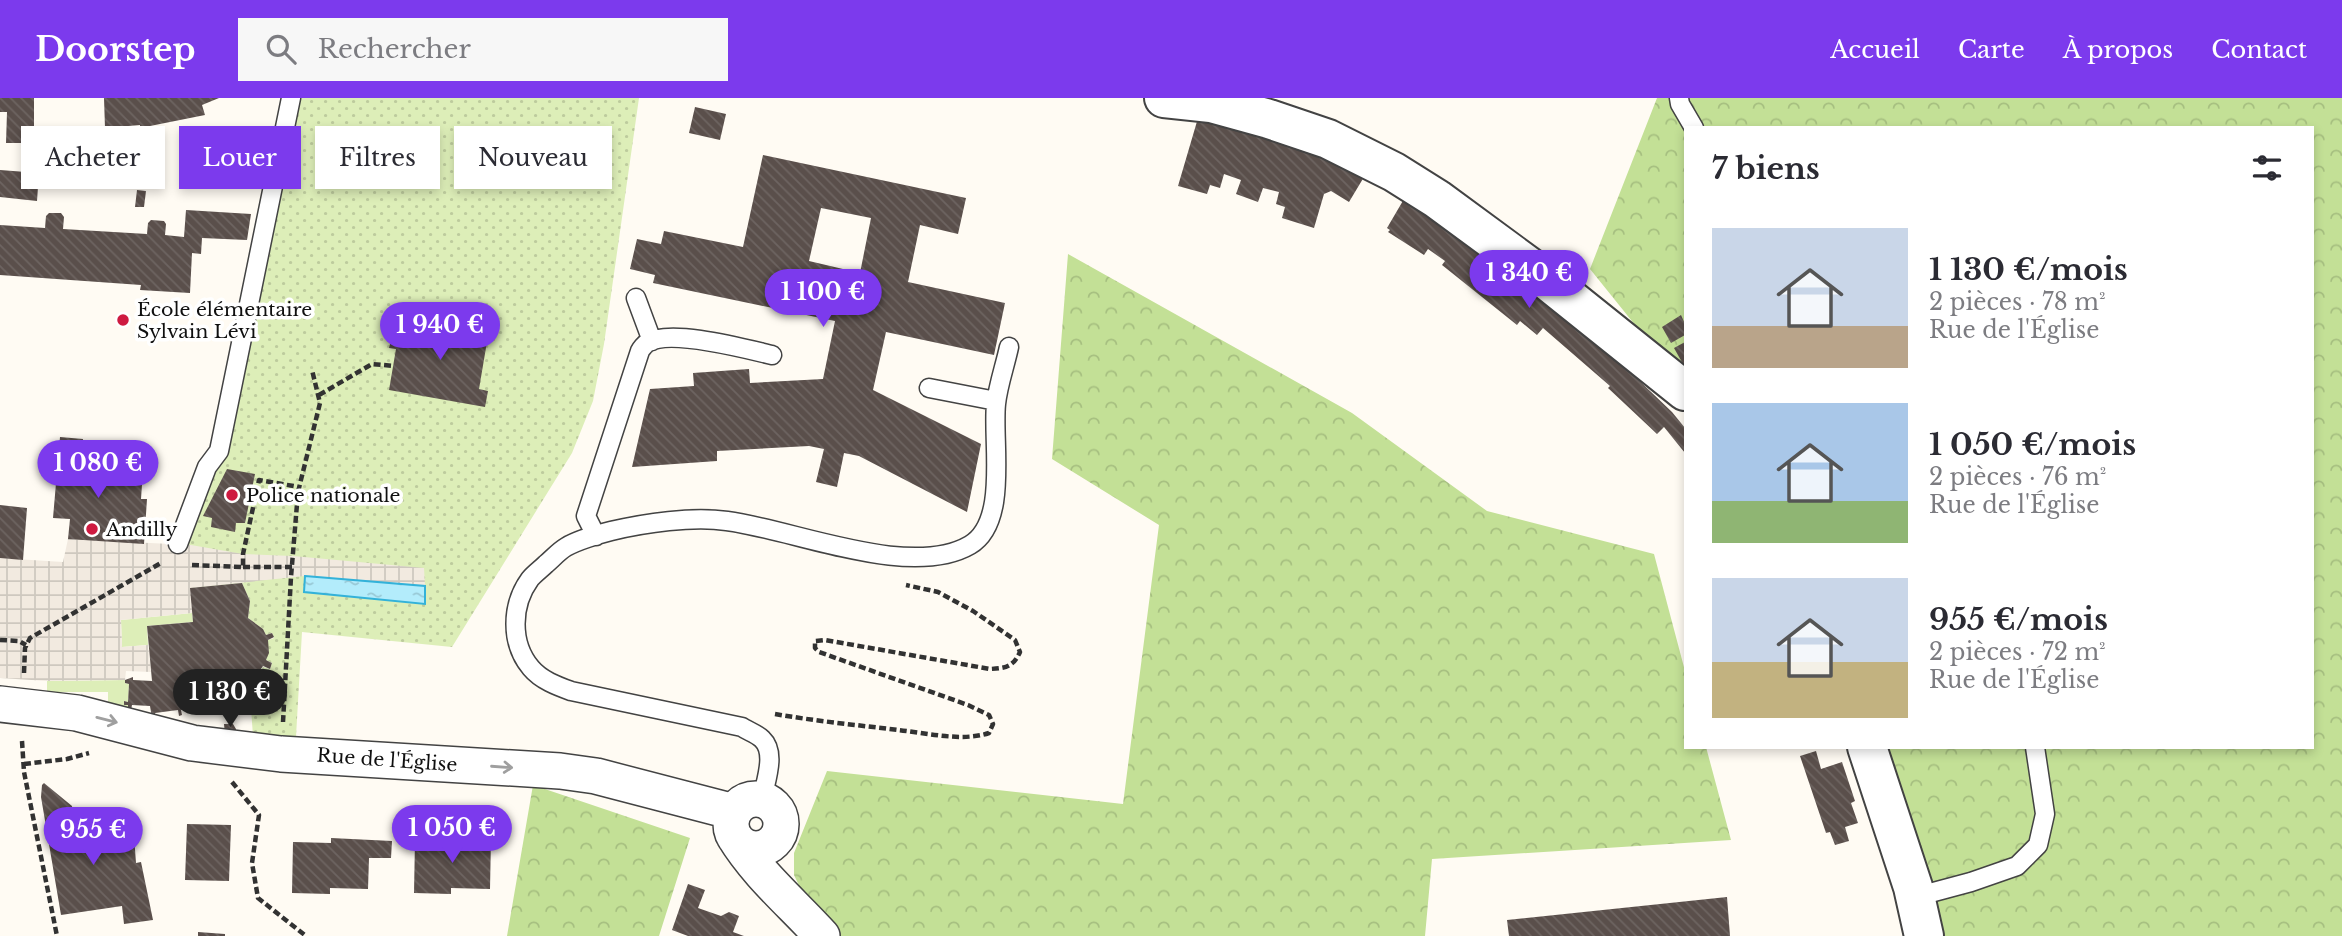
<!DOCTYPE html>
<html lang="fr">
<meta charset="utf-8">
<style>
:root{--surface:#fff;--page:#f7f7f7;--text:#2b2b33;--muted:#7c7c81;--accent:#7c3aed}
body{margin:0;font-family:"Libre Baskerville",serif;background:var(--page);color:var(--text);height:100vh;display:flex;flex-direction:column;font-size:26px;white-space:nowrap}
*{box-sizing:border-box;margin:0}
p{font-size:23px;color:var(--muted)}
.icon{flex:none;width:38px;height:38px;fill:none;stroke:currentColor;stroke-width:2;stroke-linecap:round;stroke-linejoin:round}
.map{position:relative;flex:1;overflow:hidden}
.details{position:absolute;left:1684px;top:28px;width:630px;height:623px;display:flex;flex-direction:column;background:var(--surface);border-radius:0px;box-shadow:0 4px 10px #0003}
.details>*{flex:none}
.guide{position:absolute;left:21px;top:28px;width:665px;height:63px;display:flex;gap:14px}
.price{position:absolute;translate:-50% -60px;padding:0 16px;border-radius:24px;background:var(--accent);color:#fff;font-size:23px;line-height:46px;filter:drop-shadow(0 2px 4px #0008)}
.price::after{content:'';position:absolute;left:50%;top:42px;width:21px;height:16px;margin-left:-10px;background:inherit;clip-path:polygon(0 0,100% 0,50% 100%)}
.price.selected{background:#222;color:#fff}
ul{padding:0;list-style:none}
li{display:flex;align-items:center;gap:21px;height:175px;padding:0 28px}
li span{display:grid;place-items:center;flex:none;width:196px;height:140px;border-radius:0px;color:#555}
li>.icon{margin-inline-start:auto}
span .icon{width:84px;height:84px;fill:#fffc;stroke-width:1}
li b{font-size:30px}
h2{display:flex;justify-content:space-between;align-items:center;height:84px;padding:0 28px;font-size:30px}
.pill{padding:0 24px;border-radius:0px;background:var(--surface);box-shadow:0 4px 10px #0003;font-size:24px;line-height:63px}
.pill.selected{background:var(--accent);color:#fff}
header{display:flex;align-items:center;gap:42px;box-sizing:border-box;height:98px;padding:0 35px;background:var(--accent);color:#fff}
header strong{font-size:33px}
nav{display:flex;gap:38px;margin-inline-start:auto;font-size:24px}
.search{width:490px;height:63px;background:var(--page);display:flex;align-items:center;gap:18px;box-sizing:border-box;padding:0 24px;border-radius:0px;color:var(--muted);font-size:26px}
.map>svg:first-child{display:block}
.grass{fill:#ddeeb8}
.forest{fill:url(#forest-crowns)}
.park{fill:url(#park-dots)}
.plaza{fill:url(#plaza-grid)}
.water{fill:url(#water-ripples);stroke:#33b2d9;stroke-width:2}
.building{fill:url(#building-back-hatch);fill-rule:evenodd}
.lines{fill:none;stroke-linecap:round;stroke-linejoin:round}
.service-casing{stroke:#434343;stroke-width:21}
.minor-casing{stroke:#434343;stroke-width:38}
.tertiary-casing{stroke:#434343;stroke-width:42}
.path{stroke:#323232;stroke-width:4.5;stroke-dasharray:7 3.5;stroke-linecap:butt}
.service{stroke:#fff;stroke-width:18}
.minor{stroke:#fff;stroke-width:35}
.tertiary{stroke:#fff;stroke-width:38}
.oneway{stroke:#9f9f9f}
.poi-dot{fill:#ce1a40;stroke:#fff;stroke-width:2.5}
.labels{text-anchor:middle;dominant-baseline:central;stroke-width:7;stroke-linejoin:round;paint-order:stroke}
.poi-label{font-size:19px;fill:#101010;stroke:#fff;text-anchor:start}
.street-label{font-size:19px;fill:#101010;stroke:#fff}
</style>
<header>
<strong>Doorstep</strong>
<div class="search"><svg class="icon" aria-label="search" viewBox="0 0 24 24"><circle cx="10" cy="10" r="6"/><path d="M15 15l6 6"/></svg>Rechercher</div>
<nav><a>Accueil</a><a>Carte</a><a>À propos</a><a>Contact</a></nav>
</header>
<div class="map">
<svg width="2342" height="838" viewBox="0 0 2342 838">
<defs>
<pattern id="forest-crowns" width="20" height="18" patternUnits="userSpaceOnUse" patternTransform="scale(1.75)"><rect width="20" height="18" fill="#c3e096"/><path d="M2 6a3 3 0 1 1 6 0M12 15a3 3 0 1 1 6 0" fill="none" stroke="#a6bf80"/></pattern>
<pattern id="park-dots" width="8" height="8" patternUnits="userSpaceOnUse" patternTransform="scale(1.75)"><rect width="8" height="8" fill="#ddeeb8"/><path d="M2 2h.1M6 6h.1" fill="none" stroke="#bdcb9d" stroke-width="1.8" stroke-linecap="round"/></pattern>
<pattern id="plaza-grid" width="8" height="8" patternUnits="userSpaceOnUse" patternTransform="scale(1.75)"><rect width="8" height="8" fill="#f2eae0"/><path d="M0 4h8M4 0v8" fill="none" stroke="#cec8bf"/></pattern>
<pattern id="water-ripples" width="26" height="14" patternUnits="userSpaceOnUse" patternTransform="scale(1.75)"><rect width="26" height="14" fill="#b3ecfb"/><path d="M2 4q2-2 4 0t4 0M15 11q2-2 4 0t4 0" fill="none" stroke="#99c9d6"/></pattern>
<pattern id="building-back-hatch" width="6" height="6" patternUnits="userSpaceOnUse" patternTransform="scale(1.75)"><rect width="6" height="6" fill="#5a4f4b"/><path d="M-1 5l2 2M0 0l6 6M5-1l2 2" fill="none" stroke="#6d6461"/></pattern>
</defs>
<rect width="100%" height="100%" fill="#fffbf3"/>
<path class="grass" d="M192,515l1,9 -46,4 1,19 -26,2 -1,-27z
M125,582v3l4,1 -1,18 -4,-1v3l4,1v4l-20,-3v-14h-61v-11z"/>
<path class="forest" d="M1657,0h685v838h-418l-57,-189h445v-619h-627v259l-95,-118z
M1068,156l284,159 135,98 167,43 31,117v76h21l25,93 -299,19 -7,77h-602l-29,-61v-22l33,-82 296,33 36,-279 -107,-66z
M533,687l157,53 -31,98h-152z"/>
<path class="park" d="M291,0h348l-35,246 -11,57 -21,52 -120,194 -150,-15 -7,122 -41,-3 -5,-72 7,-3 7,-9 7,2 2,-6 -6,-3 2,-20 6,-2 -2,-5 -6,2 -3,-6 -15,-11 2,-17 -8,-18 -52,5 -12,-44 29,-77z"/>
<path class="plaza" d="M68,441l123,6 52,9 50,2 131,12 1,18 -120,-10 -114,12 1,25 -71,7 1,27 26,-2 3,27 -25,-1 -1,9 -78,1 -47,-3v-120l63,4z"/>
<path class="water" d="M305,478l120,10v18l-121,-12z"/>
<path class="building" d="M0,0h34v45h-28l1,-31h-7z
M104,0h115l-17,7 3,10 -65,13v-3l-35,3z
M695,9l31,7 -6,26 -31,-7z
M1198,20l136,40 30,19 -15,25 -18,-11 -7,3 -10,34 -32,-10 3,-11 -9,-3 3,-12 -16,-4 -5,14 -22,-8 5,-14 -17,-6 -4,14 -10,-3 -3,9 -29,-8z
M763,57l203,43 -8,36 -38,-9 -12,57 97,21 -11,52 -108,-23 -13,58 108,54 -14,68 -108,-56 -15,-3 -7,34 -21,-5 8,-33 -15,-3 -92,5v10l-85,6 18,-78 44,-3 -1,-13 56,-4 1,14 73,-4 12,-58 -182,-38 2,-8 -25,-6 7,-30 24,5 3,-13 79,16zM821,110l50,10 -11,55 -51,-12z
M0,72l39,3 -2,28 -37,-4z
M137,92l9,1 -2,16h-9z
M1404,101l58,35 145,116 65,62 13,16v25l-21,-26 -7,7 -49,-46 2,-2 -67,-58 -6,7 -17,-14 -3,4 -75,-60 3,-4 -17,-12 -4,6 -36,-23 2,-2 -3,-2z
M186,112l65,4 -4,26 -45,-2 -1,16 -9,-1 -2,40 -50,-3 1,-5 -141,-10v-50l45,3 1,-12 3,-3h12l3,4 -1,12 84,5 1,-11 3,-3 13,1 2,3 -1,11 19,2z
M1681,217l4,9v11l-14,8 -9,-16z
M402,220l57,13 1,-7 29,6 -10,59 9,2 -3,16 -96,-17 7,-41 -7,-1 3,-12 6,1z
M1685,244v21l-2,1 -9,-16z
M60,339l23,2 -2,32 38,3v-5l24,1 -2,29h6l-3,45 -76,-5 2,-20 -17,-1z
M227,371l28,5 -10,49h-9l-1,9 -24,-5 1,-9 -9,-2z
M0,407l27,3 -4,52 -23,-2z
M242,485l8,18 -2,17 15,11 3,6 6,-2 2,4 -6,3 1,13 -3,7 6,3 -2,6 -7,-3 -7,10 -7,3 4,34 -50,1 -1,-5 -21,1 1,5 -3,1 -1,-6 -23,3 1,5h-4l-2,-12 -18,-1 -1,5h-3v-5h-4v-4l4,1 1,-18 -4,-1v-3l8,-3v3l19,1 -5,-55 46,-4 -3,-34z
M224,626h9l3,5v3l-11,3z
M1816,653l5,18 21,-7 13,39 -4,2 7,20 -13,4 4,14 -14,4 -5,-13 -4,1 -26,-77z
M44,685l28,23 5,39 57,-9 2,27 5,-1 12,58 -29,4 -2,-18 -61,9 -20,-118 1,-12z
M187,726l44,1 -2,56 -44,-1z
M453,739l38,1 -1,51 -39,-1v6l-37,-1 1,-53 38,1z
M331,740l61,3 -1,17h-22l-1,31 -38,-1v6l-38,-1 1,-51 38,1z
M688,786l17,6 -7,18 23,8 8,-4 10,4 -6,16 11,4h-56l-16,-6z
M1727,799l3,39h-221l-2,-16z
M198,834l27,2v2h-27z"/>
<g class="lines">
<g class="service-casing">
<path id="service" d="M1679,0l1,6 14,24
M636,200l16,43
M929,290l67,13
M596,438l-10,-20 54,-165c1,-2 5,-7 7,-8 22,-15 99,6 125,12
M178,446l29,-77 12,-16 72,-353
M762,702c3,-18 15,-47 0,-61 -5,-5 -14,-8 -20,-12l-171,-36c-14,-5 -30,-11 -40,-23 -21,-25 -20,-63 -1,-89 4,-5 11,-10 16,-15 6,-5 13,-13 20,-17 10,-6 33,-13 45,-16 34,-8 81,-15 116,-10 65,8 183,59 243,24 39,-23 22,-103 26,-141 2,-19 9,-38 13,-57
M1915,799l56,-15 46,-16 21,-21 7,-31 -10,-67"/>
</g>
<g class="minor-casing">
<path id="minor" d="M0,606l77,9 115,30 89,11 279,17 36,5 138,36
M731 726a25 25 0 1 1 50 0a25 25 0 1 1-50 0Z
M734,738c23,38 58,67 88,100"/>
</g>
<g class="tertiary-casing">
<path id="tertiary" d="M1164,0l47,5 58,16 59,20 66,33 43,27 102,75 146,117
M1867,649l46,140 11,49"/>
</g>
<path class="path" d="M319,297l53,-31 22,2
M192,467l51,2v-13l16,-74 40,7
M243,469h49
M0,542l19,1 7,4
M24,575l1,-25 5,-10 131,-75
M775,616c40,7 82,11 123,16 29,3 64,12 91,3l4,-9 -4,-9 -21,-10 -149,-53 -4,-4v-7l10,-1 165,29c16,-1 23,-2 30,-17l-5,-12 -42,-29 -35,-19 -32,-7
M283,624l8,-145 7,-85 22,-89 -8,-33
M22,643l2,31 33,164
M24,666l43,-5 22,-6
M232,684l27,33 -7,48 6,35 48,38"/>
<use href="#service" class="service"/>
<use href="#minor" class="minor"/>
<use href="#tertiary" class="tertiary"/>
</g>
<defs><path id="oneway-shaft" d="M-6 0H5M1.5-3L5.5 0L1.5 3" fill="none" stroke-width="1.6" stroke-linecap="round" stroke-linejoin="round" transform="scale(1.75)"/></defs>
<g class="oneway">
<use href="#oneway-shaft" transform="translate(107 622) rotate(14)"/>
<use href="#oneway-shaft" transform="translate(502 669) rotate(4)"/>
</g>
<g class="poi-dot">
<circle cx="123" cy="222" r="7"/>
<circle cx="232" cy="397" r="7"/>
<circle cx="92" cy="431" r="7"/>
</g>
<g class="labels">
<g class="poi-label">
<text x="137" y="211">École élémentaire<tspan x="137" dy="22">Sylvain Lévi</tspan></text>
<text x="246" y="397">Police nationale</text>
<text x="106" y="431">Andilly</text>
</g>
<g class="street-label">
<text transform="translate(387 662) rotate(4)">Rue de l'Église</text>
</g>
</g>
</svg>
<b class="price" style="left:1529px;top:212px">1 340 €</b>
<b class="price" style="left:823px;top:231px">1 100 €</b>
<b class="price" style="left:440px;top:264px">1 940 €</b>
<b class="price" style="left:98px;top:402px">1 080 €</b>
<b class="price selected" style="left:230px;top:631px">1 130 €</b>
<b class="price" style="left:452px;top:767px">1 050 €</b>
<b class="price" style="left:93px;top:769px">955 €</b>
<div class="guide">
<a class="pill">Acheter</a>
<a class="pill selected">Louer</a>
<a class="pill">Filtres</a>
<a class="pill">Nouveau</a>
</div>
<section class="details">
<h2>7 biens<svg class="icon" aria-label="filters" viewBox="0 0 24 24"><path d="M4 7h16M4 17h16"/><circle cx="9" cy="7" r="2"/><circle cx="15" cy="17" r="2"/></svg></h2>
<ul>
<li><span style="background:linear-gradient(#c9d6e8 70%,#b9a48a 0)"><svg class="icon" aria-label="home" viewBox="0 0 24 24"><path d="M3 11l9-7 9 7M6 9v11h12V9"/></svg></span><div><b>1 130 €/mois</b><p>2 pièces · 78 m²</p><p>Rue de l'Église</p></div></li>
<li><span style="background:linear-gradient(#a9c7e8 70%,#8fb573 0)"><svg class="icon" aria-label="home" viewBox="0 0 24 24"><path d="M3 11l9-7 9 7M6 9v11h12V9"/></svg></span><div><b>1 050 €/mois</b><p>2 pièces · 76 m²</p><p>Rue de l'Église</p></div></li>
<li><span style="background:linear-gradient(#c9d6e8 60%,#c2b280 0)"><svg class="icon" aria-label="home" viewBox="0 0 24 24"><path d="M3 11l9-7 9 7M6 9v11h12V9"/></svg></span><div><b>955 €/mois</b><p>2 pièces · 72 m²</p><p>Rue de l'Église</p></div></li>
</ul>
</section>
</div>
